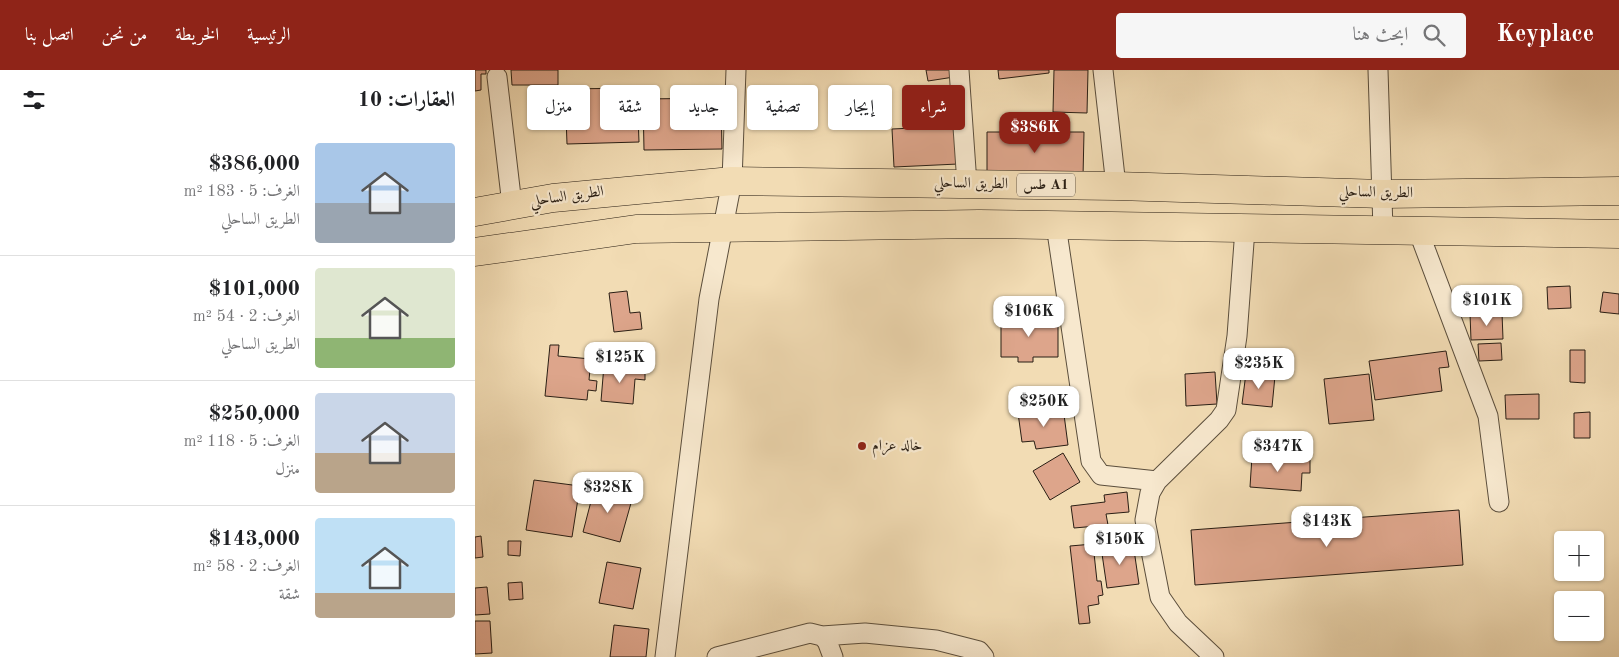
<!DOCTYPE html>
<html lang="ar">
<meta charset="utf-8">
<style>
:root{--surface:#fff;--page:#f6f6f6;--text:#202124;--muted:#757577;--line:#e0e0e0;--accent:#8f2418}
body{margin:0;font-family:"Old Standard TT",Amiri,serif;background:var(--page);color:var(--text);direction:rtl;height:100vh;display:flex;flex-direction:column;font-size:19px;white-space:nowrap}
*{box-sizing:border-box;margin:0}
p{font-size:16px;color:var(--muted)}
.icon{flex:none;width:28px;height:28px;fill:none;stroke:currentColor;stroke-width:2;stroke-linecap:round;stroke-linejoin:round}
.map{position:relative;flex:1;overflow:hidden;direction:ltr}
.sheet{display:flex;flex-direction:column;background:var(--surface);width:475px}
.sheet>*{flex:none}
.banner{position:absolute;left:15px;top:15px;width:475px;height:45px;direction:rtl;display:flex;gap:10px}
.buttons{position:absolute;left:1079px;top:461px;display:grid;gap:10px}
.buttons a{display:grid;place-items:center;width:50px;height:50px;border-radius:5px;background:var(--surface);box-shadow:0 1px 4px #0004;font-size:25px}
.price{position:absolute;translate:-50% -42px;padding:0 11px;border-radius:10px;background:#fff;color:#222;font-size:16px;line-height:32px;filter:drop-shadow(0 1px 2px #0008)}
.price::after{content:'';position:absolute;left:50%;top:30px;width:15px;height:11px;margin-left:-8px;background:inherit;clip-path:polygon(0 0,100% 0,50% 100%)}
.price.selected{background:var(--accent);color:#fff}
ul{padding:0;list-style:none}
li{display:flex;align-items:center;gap:15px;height:125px;padding:0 20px}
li+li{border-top:1px solid var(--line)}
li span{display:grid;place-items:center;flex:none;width:140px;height:100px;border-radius:5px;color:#555}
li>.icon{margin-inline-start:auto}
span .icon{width:60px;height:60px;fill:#fffc;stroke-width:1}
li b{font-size:21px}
h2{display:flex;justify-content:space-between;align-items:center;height:60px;padding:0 20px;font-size:21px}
.tag{padding:0 18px;border-radius:5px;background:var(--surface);box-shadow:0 1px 4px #0004;font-size:18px;line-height:45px}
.tag.selected{background:var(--accent);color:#fff}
header{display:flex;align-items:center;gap:30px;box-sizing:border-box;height:70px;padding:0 25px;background:var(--accent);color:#fff}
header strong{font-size:24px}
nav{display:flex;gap:28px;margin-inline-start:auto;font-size:18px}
.search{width:350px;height:45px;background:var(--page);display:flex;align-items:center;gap:12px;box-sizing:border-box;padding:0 18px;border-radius:5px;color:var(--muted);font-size:19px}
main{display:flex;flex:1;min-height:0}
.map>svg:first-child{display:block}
.building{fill:#dda58b;stroke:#291e14}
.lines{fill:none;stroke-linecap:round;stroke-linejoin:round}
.minor-casing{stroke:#5b4e3c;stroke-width:21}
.trunk-casing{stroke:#291e14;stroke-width:29}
.minor{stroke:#f7e8ce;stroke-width:19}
.trunk{stroke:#f2dcb4;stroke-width:28}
.poi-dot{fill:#8f2418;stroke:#f7e8ce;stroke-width:2}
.labels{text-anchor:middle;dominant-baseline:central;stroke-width:4.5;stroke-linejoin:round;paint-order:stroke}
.shield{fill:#f7e8ce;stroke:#675b4c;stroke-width:1}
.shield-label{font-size:14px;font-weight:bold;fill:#291e14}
.street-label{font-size:15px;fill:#291e14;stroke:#f7e8ce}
.poi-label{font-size:15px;fill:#291e14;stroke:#f7e8ce;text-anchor:start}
</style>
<header>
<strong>Keyplace</strong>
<div class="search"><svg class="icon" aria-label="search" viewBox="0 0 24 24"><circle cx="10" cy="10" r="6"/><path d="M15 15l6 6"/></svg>ابحث هنا</div>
<nav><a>الرئيسية</a><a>الخريطة</a><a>من نحن</a><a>اتصل بنا</a></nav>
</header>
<main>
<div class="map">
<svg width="1144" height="587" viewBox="0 0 1144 587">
<rect width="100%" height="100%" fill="#f2dcb4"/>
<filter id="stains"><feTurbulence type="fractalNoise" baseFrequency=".004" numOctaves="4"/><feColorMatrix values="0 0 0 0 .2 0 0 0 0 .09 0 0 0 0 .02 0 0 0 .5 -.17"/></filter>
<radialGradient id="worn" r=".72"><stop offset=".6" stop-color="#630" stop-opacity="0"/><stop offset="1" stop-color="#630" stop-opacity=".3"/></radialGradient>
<path class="building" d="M0,0h11v4h-5v16l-6,1z
M36,0h47v15h-46z
M451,0h27l1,7 -26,4z
M523,0h51v3l-50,6z
M579,0h34l-1,43 -34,-1z
M162,18l2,54 -72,2 -2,-55z
M246,28l1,51 -78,1 -1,-51z
M481,56l2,38 -64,3 -2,-38z
M512,62h97l-1,45 -96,-1z
M1095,216l1,22 -23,1 -1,-22z
M152,221l3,22 10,-1 2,17 -28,3 -5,-39z
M1128,222l16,2v20l-19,-2z
M1027,243l1,26 -32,1 -1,-26z
M526,247h57v40h-25v5h-15v-5h-17z
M1026,273l1,17 -23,1 -1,-17z
M75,275h9l-1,11 33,3 -2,21 8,1 -1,10 -8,-1 -1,10 -42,-4z
M1095,280h15v33l-15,-1z
M971,281l3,16 -10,1 3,23 -67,9 -6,-39z
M129,295l41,4v11l-10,-1 -2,25 -32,-3z
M740,302l2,32 -31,2 -1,-32z
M771,303l29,3 -3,31 -30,-3z
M894,304l5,46 -45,4 -5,-45z
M1064,324v25h-33l-1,-24z
M588,337l5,38 -32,4 -2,-8 -12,1 -4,-29z
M1115,342v26h-16v-25z
M588,383l17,29 -30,18 -17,-29z
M777,386l58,4v13h-8l-1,18 -51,-4z
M59,410l46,6 -8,51 -46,-7z
M120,416l38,10 -13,46 -37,-10z
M652,422l2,20 -23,2 2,11 -34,3 -3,-22 34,-4 -1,-7z
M984,440l4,55 -268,20 -4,-55z
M6,466l2,21 -8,1v-21z
M33,471h13l-1,15 -12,-1z
M658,473l6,41 -32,4 -6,-41z
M618,474l4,37h4l2,14 -5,1 1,8 -11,2 2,17 -11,1 -9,-78z
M132,492l34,6 -8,41 -34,-6z
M47,512l1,17 -14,1 -1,-17z
M12,517l3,27 -15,1v-27z
M0,551h15l2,32 -17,1z
M139,555l35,4 -3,28h-36z"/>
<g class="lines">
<g class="minor-casing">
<path id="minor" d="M484,0l8,114
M628,0l13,116
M903,0l5,160
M22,7l15,128
M581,155l35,236 10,14 56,6
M943,160l70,186 11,86
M347,566l5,5 6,16
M190,587l44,-358 23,-118 4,-111
M242,587l93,-24 12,3 43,-3 71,7 43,11 5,6
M739,587l-36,-34 -18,-26 -15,-77 5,-27 7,-12 62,-61 7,-10 11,-74 8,-107"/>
</g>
<g class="trunk-casing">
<path id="trunk" d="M0,142l78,-14 179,-17 384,5 267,8 236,-3
M0,182l161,-23 343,-5 640,10"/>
</g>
<use href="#minor" class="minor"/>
<use href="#trunk" class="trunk"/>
</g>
<circle class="poi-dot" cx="387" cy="376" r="5"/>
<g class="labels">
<rect class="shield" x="542" y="103.5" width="58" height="23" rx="4"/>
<g class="shield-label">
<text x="571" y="115">طس A1</text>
</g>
<g class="street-label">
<text transform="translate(496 114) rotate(1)">الطريق الساحلي</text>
<text transform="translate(901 123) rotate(1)">الطريق الساحلي</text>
<text transform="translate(92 127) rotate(-8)">الطريق الساحلي</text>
</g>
<g class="poi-label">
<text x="397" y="376">خالد عزام</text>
</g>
</g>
<rect width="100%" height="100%" filter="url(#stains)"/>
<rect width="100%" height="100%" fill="url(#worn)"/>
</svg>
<div class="buttons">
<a>+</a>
<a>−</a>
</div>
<b class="price selected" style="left:560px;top:84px">$386K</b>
<b class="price" style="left:1012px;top:257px">$101K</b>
<b class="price" style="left:554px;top:268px">$106K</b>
<b class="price" style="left:145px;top:314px">$125K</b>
<b class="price" style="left:784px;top:320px">$235K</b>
<b class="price" style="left:569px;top:358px">$250K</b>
<b class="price" style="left:803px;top:403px">$347K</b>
<b class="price" style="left:133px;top:444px">$328K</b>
<b class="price" style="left:852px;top:478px">$143K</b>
<b class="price" style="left:645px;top:496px">$150K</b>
<div class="banner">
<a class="tag selected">شراء</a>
<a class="tag">إيجار</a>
<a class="tag">تصفية</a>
<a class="tag">جديد</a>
<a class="tag">شقة</a>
<a class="tag">منزل</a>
</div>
</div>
<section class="sheet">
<h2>العقارات: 10<svg class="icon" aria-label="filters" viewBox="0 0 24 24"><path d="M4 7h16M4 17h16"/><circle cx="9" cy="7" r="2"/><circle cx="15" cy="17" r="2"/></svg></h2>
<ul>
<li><span style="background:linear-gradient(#a9c7e8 60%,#9aa5b1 0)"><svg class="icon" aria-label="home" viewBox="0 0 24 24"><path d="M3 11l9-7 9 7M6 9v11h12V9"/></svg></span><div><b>$386,000</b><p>الغرف: 5 · 183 m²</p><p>الطريق الساحلي</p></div></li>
<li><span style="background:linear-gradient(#dfe7d0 70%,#8fb573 0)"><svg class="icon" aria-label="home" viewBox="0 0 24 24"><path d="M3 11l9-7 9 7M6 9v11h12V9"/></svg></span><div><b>$101,000</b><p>الغرف: 2 · 54 m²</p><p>الطريق الساحلي</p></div></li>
<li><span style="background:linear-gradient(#c9d6e8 60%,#b9a48a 0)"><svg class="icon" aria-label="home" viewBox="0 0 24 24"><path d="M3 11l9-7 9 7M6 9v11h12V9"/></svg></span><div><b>$250,000</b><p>الغرف: 5 · 118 m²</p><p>منزل</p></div></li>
<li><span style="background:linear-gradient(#bfe0f5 75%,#b9a48a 0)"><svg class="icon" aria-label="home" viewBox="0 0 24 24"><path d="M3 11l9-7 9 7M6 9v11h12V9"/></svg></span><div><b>$143,000</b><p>الغرف: 2 · 58 m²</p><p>شقة</p></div></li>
</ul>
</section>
</main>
